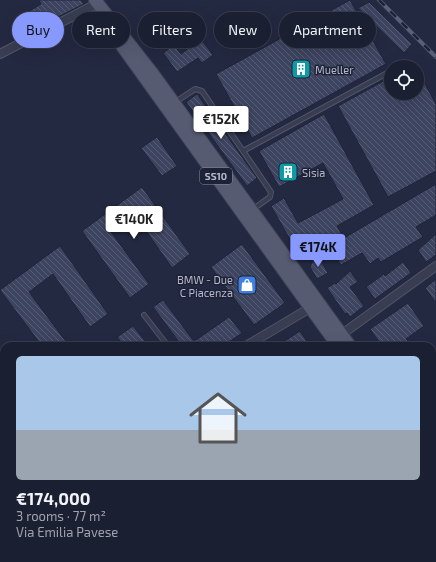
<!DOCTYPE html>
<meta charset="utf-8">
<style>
:root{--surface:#1b1f32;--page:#282c3e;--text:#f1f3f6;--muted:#a0a2ac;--line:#393d4d;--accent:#8799ff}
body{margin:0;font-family:"Exo 2",sans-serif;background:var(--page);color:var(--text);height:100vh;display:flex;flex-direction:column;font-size:15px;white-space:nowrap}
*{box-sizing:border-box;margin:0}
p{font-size:13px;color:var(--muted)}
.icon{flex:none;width:22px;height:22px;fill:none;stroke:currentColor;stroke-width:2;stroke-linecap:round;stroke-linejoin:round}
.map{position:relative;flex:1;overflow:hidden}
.details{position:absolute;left:0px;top:342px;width:436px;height:220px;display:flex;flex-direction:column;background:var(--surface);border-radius:12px 12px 0 0;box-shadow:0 4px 16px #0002,0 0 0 1px var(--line)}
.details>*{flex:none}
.guide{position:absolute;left:12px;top:12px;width:412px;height:36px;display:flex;gap:8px}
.buttons{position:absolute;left:384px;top:60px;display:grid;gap:8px}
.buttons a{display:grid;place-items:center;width:40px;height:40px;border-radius:50%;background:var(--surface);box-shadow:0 4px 16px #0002,0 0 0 1px var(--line);font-size:20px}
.price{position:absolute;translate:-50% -34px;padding:0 9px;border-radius:4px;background:#fff;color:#222;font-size:13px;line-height:26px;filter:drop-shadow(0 1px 2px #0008)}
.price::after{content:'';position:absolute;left:50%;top:24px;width:12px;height:9px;margin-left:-6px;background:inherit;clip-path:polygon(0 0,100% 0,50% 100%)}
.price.current{background:var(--accent);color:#111}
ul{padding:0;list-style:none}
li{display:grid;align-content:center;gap:8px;height:212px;padding:0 16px}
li+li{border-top:1px solid var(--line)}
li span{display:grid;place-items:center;height:124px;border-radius:6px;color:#555}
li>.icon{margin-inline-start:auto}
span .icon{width:72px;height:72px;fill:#fffc;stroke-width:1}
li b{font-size:17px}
.pill{padding:0 14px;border-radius:18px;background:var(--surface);box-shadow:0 4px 16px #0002,0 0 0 1px var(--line);font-size:14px;line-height:36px}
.pill.current{background:var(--accent);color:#111}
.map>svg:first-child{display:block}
.green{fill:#263943}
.building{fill:url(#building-back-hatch);stroke:#1f2439}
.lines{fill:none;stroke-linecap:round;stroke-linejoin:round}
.lane-casing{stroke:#505569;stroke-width:6}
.street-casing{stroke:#505569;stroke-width:10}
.primary-casing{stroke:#3f4358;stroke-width:14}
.lane{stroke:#383d52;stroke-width:4}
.street{stroke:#383d52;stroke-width:8}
.primary{stroke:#565b72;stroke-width:12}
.rail-casing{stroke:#5a5f79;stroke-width:4}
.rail{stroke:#1d2237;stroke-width:2.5;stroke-dasharray:8;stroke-linecap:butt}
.labels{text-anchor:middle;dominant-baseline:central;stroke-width:3;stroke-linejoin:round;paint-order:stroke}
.shield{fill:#1d2237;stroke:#878b9f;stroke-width:1}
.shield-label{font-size:10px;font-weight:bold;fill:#b5b8cc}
.poi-label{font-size:11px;fill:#b5b8cc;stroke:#1d2237;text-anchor:start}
</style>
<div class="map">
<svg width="436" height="562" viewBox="0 0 436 562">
<defs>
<pattern id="building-back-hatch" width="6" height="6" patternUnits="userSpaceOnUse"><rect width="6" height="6" fill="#3d4460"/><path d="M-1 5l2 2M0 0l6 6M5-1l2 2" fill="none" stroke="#575d76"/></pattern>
</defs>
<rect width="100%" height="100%" fill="#242942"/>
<path class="green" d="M0,472l4,5v81h69l3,4h-76z"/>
<path class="building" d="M39,0h42l3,4 -62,31 -9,-14 28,-17z
M350,0l36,64 -134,74 -36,-64z
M369,2l43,42 -8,9 -46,-45z
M93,35l4,2 2,9 -8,-4v-5z
M201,39l12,16 -11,8 -4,-5 -21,14 -14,-19 11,-8 7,9z
M417,69l19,35v67l-48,26 -50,-91 53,-29v16h26z
M197,94l60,84 -10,8 -61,-84z
M324,114l50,91 -37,21 7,12 92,-54v31l-20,12 7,10 -42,25 -3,-4 -8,6 -8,-11 -21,12 -16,-27 -5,3 -3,-3 -21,12 -25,-44 13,-8 14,25 45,-24 -20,-36 -44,24 -20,-36z
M157,137l20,29 -15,10 -21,-28z
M142,187l48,67 -18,14 -37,-53 -24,17 38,52 -19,14 -48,-67z
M436,234v21l-10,7 -8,-12z
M242,244l43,59 -31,22 -43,-58z
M60,246l48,68 -18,13 -37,-53 -24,18 38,51 -3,3h-31l6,-4 -39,-52z
M319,257l9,16 -11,6 -7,-12 2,-5z
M403,262l8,11 -36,26 -9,-12 18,-13 1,2z
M350,271l8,11 -8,5 14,19 -14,11 -3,-4 -2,1 -18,-26 8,-5 1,1z
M436,279v24l-11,-15z
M163,300l30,40h3l33,-23 13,16 -19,13h-41l-29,-39z
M408,303l16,23 -18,13 2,2 -7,5h-19l-12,-17z
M133,326l16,20h-25l-7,-9z
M300,331l10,15h-33z"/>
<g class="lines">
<g class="lane-casing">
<path id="lane" d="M398,67l3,-1
M174,103l21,-14 7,2 69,101 -1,5 -18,13
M243,151l148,-80
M144,315l24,31"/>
</g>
<g class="street-casing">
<path id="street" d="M0,54l98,-51
M338,337l98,-71
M246,346l64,-38
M189,558l2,4
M352,558l2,4
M252,562l7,-4"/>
</g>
<g class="primary-casing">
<path id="primary" d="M95,0l58,74 197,272
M122,46l216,300
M432,460l4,6
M432,476l4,5"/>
</g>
<use href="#lane" class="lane"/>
<use href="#street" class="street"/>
<use href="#primary" class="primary"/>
<g class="rail-casing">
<path id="rail" d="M379,0l57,57"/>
</g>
<use href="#rail" class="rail"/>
</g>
<defs>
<g id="building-square" transform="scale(1)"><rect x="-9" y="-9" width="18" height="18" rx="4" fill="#0f9aa8" stroke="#1d2237"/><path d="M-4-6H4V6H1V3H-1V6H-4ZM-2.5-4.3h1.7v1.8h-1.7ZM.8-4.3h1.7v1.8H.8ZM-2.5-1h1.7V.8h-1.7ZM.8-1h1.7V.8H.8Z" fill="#fff"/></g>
<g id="shop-square" transform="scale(1)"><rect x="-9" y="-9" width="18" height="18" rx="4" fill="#3f7fe0" stroke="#1d2237"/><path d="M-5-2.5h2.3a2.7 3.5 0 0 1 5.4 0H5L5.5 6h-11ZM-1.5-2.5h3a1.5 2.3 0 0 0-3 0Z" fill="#fff"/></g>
</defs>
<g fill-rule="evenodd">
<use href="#building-square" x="301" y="69"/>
<use href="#building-square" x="288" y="172"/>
<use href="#shop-square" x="247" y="285"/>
</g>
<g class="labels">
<rect class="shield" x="200" y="168" width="32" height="16" rx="3"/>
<g class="shield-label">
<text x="216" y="176">SS10</text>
</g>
<g class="poi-label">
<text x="315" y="69">Mueller</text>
<text x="302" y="172">Sisia</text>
<text x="233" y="279" text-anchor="end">BMW - Due<tspan x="233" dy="13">C Piacenza</tspan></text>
</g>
</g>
</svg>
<div class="buttons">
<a><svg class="icon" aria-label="locate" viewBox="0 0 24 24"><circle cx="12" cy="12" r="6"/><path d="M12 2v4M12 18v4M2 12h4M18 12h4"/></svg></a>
</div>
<b class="price" style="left:221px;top:140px">€152K</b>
<b class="price" style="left:134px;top:240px">€140K</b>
<b class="price current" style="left:318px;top:268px">€174K</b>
<div class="guide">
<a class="pill current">Buy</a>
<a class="pill">Rent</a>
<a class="pill">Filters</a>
<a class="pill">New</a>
<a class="pill">Apartment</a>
</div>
<section class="details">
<ul>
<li><span style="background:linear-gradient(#a9c7e8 60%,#9aa5b1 0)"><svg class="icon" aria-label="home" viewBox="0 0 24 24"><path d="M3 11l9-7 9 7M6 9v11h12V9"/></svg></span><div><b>€174,000</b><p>3 rooms · 77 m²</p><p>Via Emilia Pavese</p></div></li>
</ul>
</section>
</div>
